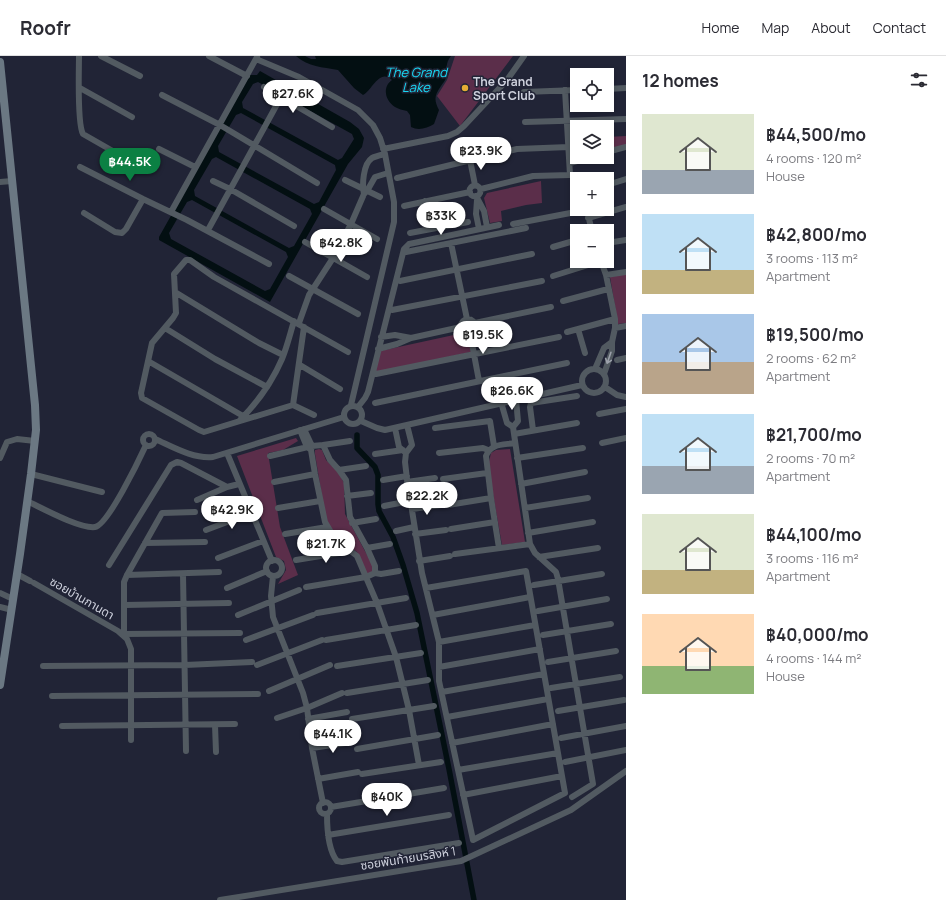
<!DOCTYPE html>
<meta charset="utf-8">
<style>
:root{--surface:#fff;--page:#f2f2f3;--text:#2b2b33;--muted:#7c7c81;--line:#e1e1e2;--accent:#0b8043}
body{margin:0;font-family:Manrope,"Noto Sans Thai",sans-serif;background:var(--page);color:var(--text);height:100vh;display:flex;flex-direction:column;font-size:15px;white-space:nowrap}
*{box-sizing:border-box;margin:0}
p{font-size:13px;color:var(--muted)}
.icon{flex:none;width:22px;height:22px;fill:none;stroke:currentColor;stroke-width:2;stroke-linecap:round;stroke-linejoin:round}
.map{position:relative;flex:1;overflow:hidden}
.drawer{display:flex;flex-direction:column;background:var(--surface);width:320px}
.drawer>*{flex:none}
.tools{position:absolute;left:570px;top:12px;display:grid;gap:8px}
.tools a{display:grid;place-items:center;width:44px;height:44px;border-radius:0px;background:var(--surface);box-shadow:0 2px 6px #0003;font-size:20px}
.price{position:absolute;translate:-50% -34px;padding:0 9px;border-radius:14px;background:#fff;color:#222;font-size:13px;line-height:26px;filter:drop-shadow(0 1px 2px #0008)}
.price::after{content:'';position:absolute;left:50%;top:24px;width:12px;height:9px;margin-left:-6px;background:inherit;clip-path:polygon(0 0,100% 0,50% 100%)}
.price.current{background:var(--accent);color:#fff}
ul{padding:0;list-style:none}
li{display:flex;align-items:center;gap:12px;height:100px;padding:0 16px}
li span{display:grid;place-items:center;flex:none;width:112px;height:80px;border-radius:0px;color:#555}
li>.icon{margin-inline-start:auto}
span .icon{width:48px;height:48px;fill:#fffc;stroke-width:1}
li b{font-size:17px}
h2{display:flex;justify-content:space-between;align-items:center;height:48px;padding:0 16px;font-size:17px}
header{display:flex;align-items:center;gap:24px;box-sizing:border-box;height:56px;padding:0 20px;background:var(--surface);border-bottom:1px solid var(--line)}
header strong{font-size:19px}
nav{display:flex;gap:22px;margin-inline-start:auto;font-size:14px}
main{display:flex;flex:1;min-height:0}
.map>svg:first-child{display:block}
.green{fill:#5b2e4a}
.water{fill:#030f12;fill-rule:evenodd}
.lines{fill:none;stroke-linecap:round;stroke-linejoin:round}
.canal{stroke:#030f12;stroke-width:5.5}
.street{stroke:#525a61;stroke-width:6}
.secondary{stroke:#6b7883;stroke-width:8}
.oneway{stroke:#9ca1ab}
.poi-dot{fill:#e4ad35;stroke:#212436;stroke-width:1.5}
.labels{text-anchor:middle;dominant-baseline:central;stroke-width:3;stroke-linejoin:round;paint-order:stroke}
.poi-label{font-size:12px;font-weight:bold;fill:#ced1dd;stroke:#212436;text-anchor:start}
.street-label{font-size:12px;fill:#ced1dd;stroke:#212436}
.water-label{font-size:13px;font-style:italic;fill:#18d9f4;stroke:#212436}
</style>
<header>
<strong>Roofr</strong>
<nav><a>Home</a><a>Map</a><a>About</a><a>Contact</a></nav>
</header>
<main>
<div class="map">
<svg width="626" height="844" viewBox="0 0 626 844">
<rect width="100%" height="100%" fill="#212436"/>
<path class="green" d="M455,0h58l-53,70 -23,-30 10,-16z
M626,80v9l-18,5 -1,-13z
M541,125l1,22 -16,2 -25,6 1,10 -12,2 -6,-25 3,-5z
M626,218v49l-8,1 -8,-47z
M463,277l5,3 3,16 -96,21 5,-22z
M296,382l2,3 -15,9 -15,3 12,74 18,48 -20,9 8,-14 -2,-9 -8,-4 -39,-101z
M319,393l3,1 4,10 13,13 5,10 1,31 28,52v6l-6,3 -10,-23 -18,-13 -10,-12 -4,-12 -10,-61v-4z
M510,393l15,93 -23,3 -14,-79 3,-13 5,-3z"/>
<path class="water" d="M296,0h9l6,3h5l-1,-3h136c-6,7 -4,14 -5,22 -1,3 -4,6 -5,8 -7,10 -7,14 -2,24l-5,14c-7,4 -15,7 -23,3l-1,-12 -3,-4c-4,-1 -9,-2 -12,-4 -10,-6 -13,-20 -3,-27 -13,-12 -20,11 -29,15l-9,-7 -16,-18c-16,-3 -29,-3 -42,-14z
M260,15l90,51 9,7 5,9 -2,9 -14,17 -78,138 -111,-62v-3l91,-162h7zM258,26l94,52 2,5 -12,19 -4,2 -95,-52 -1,-6 11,-18zM241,57l94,52 1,5 -17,32 -5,2 -95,-52 -1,-6 18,-31zM216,101l94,52 2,5 -18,32 -5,2 -94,-52 -1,-6 18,-31zM192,144l94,52 2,5 -18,32 -5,2 -94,-52 -2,-6 18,-31z"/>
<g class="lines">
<path class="canal" d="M357,379v13l18,19 3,8v29l1,7 14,26 10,28 14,48 32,156 25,131"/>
<path class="street" d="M79,0c0,14 -2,68 4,78l42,24
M101,0l39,20
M209,0l38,20
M256,3l43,18 59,33 15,15 7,13 5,16 9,48v20l-43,183
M264,31l68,40
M80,32l52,29
M607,33l19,-1
M524,36l53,-2
M162,39l58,30 97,58
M525,66l101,-3
M159,93l36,18
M383,93l65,-13 9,-4 7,-6 43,-46 17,-24
M607,96l19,-5
M470,104l5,25
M570,107l21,-6
M80,111l63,32 44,21 82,44
M397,122l120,-29 52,-2
M345,124l35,17
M213,125l17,8 64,37
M0,126l12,-1
M607,129l19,-6
M469.5 135a5.5 5.5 0 1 1 11 0a5.5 5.5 0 1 1-11 0Z
M481,133l52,-13 37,-1 -5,-85
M364,138c-2,-9 -1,-30 8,-36 4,-2 9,-3 13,-4
M476,140l8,15 3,16
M477,144l-1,14 3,15
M425,145l6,28
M404,150l66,-14
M324,153l53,30
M171,156l86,-155
M84,157l31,19 7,1 4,-4 17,-30
M588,159l4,16
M588,162l38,-11
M513,168l73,-14
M208,174l73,-133
M410,177l58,-11
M305,186l62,35
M451,187l16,76
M607,187l19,-3
M553,191l24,-7
M406,196l120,-24
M601,205l5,14 9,44v9l-3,14v9l-8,23
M606,219l20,-3
M289,220l69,38
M553,220l48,-15
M400,225l132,-27
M175,236l84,51 24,12
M563,245l45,-12
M392,254l150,-29
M461 270a7 7 0 1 1 14 0a7 7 0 1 1-14 0Z
M299,267l10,-28 24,-37 18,-34 13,-30 3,-3 8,-14 13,-4
M475,267l76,-16
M165,272l50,31 52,28
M615,272l11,-2
M578,273l7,24
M567,276l48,-13
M470,277l9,48
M381,281l14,-2 16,3
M378,293l19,-5 14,-6 50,-11
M617,304l9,-2
M148,305l95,55
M300,309l40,24
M582 325a12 12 0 1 1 24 0a12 12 0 1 1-24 0Z
M595,313l9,-21 8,-6
M376,318l183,-37
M605,331l12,8 9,2
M501,346l6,21 6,4
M375,347l192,-40
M293,349l11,-78
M344 359a9 9 0 1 1 18 0a9 9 0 1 1-18 0Z
M358,351l7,-9 3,-6 36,-143 5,-5 5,-1 85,-18
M599,358l27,-5
M314,359l-21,-10 -89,27 -5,-2 -57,-32 -1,-5 11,-50 21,-25 3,-5 -2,-39 12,-14h4l24,17 134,75
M240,364c18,-18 32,-38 42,-61 5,-12 8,-25 12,-38
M361,365l16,7 8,2 197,-45
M513,371l17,117 5,9 21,19 2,7 35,205 -21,13
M513,371l5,-6 -2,-21
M395,372l4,19 7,6 6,-8 -5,-20
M435,372l55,-7 4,25
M304,373l8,17 -1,4 4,24 10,48 10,17 22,17 20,47 19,54 13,53 10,55
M300,374l7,17 3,2
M533,374l-3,-23 1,-4 46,-7
M143 384a6 6 0 1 1 12 0a6 6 0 1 1-12 0Z
M514,378l63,-11
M155,383c18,8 38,20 58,18l131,-40
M602,387l24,-5
M323,389l27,-4
M227,397l45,108
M406,397l-1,9 2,17 15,94 17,69v39l34,159 92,-47 -39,-222 -100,17
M439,397l44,-5 5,2
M375,398l28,-4
M270,400l42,-10 11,-1 7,15 9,10 7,10 4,37 17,31 8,18v7
M0,402l7,-16 10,-3 18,2
M517,402l66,-10
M339,414l27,-4
M31,418l71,18
M443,423l44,-6
M383,424l24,-4
M274,426l41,-8
M407,426l28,-4
M521,428l64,-12
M347,440l24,-3
M197,444l30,-13
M27,445c15,7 53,28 68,26 13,-2 45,-69 51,-82
M448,449l43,-7
M384,450l26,-5
M278,452l42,-7
M525,452l63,-10
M412,453l29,-4
M352,467l24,-4
M451,473l44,-7
M206,474l45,-17
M396,475l18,-4
M528,477l65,-11
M285,478l42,-7
M415,478l31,-4
M145,487l60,-1
M367,492l23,-4
M499,492l-8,-50 -5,-42c5,-13 17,-11 29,-13
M455,498l75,-10
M539,501l59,-9
M218,502l45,-17
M296,504l49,-8 5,-2
M266 512a8 8 0 1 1 16 0a8 8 0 1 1-16 0Z
M419,505l31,-5
M109,509l62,-100 6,-3 4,1 46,24 12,-3
M17,518l13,7
M183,518l3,177
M127,519l92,-3
M273,520l-2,20 2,21 30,76 4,15 5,40 11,55
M34,527l84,48 9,8 4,10v91
M534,529l68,-11
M306,531l60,-10 9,-4 6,1 18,-3
M227,532l40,-17
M0,537l13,6
M125,549l104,-2
M0,551l12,3
M538,555l69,-12
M317,557l89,-15
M238,559l61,-25
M433,559l97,-18
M124,578l116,-1
M543,579l68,-11
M124,580v-54l3,-7 35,-62 33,-1
M246,584l67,-25
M326,584l90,-15
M439,586l96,-17
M548,606l68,-11
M257,609l65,-25
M43,610l142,-1 67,-3
M337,610l84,-13
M439,611l101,-18
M551,632l69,-11
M269,635l61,-26
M442,636l102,-18
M347,637l81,-13
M52,640l206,-2
M558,655l66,-11
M447,661l101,-18
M277,662l30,-10 35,-15
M308,663l39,-7
M352,663l82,-13
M215,669l1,27
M62,670l173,-2
M561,682l65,-12
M452,687l101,-19
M312,692l40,-6
M357,693l81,-14
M565,706l61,-12
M458,714l100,-17
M362,718l79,-12
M318,723l40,-7
M463,739l99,-19
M319 752a6 6 0 1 1 12 0a6 6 0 1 1-12 0Z
M331,751l113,-19
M327,758c0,14 1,36 10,47l5,1 117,-19
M328,779l121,-20
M220,844l241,-39 110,-51 55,-39"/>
<path class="secondary" d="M0,6l35,343 1,25 -5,44 -11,80 -20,131"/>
</g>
<defs><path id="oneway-shaft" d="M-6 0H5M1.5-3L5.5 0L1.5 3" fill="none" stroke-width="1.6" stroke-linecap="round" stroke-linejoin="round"/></defs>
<use class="oneway" href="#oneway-shaft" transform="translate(609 302) rotate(109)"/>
<circle class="poi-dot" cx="465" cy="32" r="4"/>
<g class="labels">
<g class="poi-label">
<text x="473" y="25">The Grand<tspan x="473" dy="14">Sport Club</tspan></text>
</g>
<g class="street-label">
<text transform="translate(82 542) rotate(30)">ซอยบ้านกานดา</text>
<text transform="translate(408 802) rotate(-9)">ซอยพันท้ายนรสิงห์ 1</text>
</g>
<g class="water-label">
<text x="416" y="16">The Grand<tspan x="416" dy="15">Lake</tspan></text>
</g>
</g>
</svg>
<div class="tools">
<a><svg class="icon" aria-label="locate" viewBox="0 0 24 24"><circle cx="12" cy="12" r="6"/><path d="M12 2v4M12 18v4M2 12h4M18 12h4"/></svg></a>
<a><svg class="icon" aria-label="layers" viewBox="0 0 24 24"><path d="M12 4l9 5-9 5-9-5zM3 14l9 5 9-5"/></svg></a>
<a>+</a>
<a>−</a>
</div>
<b class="price" style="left:293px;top:58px">฿27.6K</b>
<b class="price" style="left:481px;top:115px">฿23.9K</b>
<b class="price current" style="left:130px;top:126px">฿44.5K</b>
<b class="price" style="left:441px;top:180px">฿33K</b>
<b class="price" style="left:341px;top:207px">฿42.8K</b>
<b class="price" style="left:483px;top:299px">฿19.5K</b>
<b class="price" style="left:512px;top:355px">฿26.6K</b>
<b class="price" style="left:427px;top:460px">฿22.2K</b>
<b class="price" style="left:232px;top:474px">฿42.9K</b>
<b class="price" style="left:326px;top:508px">฿21.7K</b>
<b class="price" style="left:333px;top:698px">฿44.1K</b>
<b class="price" style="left:387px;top:761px">฿40K</b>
</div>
<section class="drawer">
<h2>12 homes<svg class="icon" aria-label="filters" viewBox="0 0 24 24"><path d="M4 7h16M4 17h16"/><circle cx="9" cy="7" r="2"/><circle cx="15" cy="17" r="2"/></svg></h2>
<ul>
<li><span style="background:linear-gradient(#dfe7d0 70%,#9aa5b1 0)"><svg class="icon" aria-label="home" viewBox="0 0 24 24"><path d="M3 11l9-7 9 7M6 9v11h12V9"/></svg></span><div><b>฿44,500/mo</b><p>4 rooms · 120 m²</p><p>House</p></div></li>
<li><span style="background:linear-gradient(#bfe0f5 70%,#c2b280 0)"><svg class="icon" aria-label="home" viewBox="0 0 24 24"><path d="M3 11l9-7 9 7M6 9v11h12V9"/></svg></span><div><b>฿42,800/mo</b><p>3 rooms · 113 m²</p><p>Apartment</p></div></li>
<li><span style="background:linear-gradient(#a9c7e8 60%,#b9a48a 0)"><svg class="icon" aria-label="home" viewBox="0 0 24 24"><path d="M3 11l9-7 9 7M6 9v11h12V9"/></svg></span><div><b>฿19,500/mo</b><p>2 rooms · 62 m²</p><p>Apartment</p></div></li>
<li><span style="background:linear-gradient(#bfe0f5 65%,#9aa5b1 0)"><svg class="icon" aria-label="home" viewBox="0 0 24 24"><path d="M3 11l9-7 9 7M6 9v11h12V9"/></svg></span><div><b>฿21,700/mo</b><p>2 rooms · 70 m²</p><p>Apartment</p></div></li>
<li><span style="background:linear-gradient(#dfe7d0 70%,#c2b280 0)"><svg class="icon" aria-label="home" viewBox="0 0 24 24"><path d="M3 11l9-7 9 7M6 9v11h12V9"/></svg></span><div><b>฿44,100/mo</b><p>3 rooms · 116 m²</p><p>Apartment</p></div></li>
<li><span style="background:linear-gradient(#ffd9b3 65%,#8fb573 0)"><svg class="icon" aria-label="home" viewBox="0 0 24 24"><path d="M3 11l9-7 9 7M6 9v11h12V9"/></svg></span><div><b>฿40,000/mo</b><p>4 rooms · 144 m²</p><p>House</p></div></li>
</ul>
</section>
</main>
